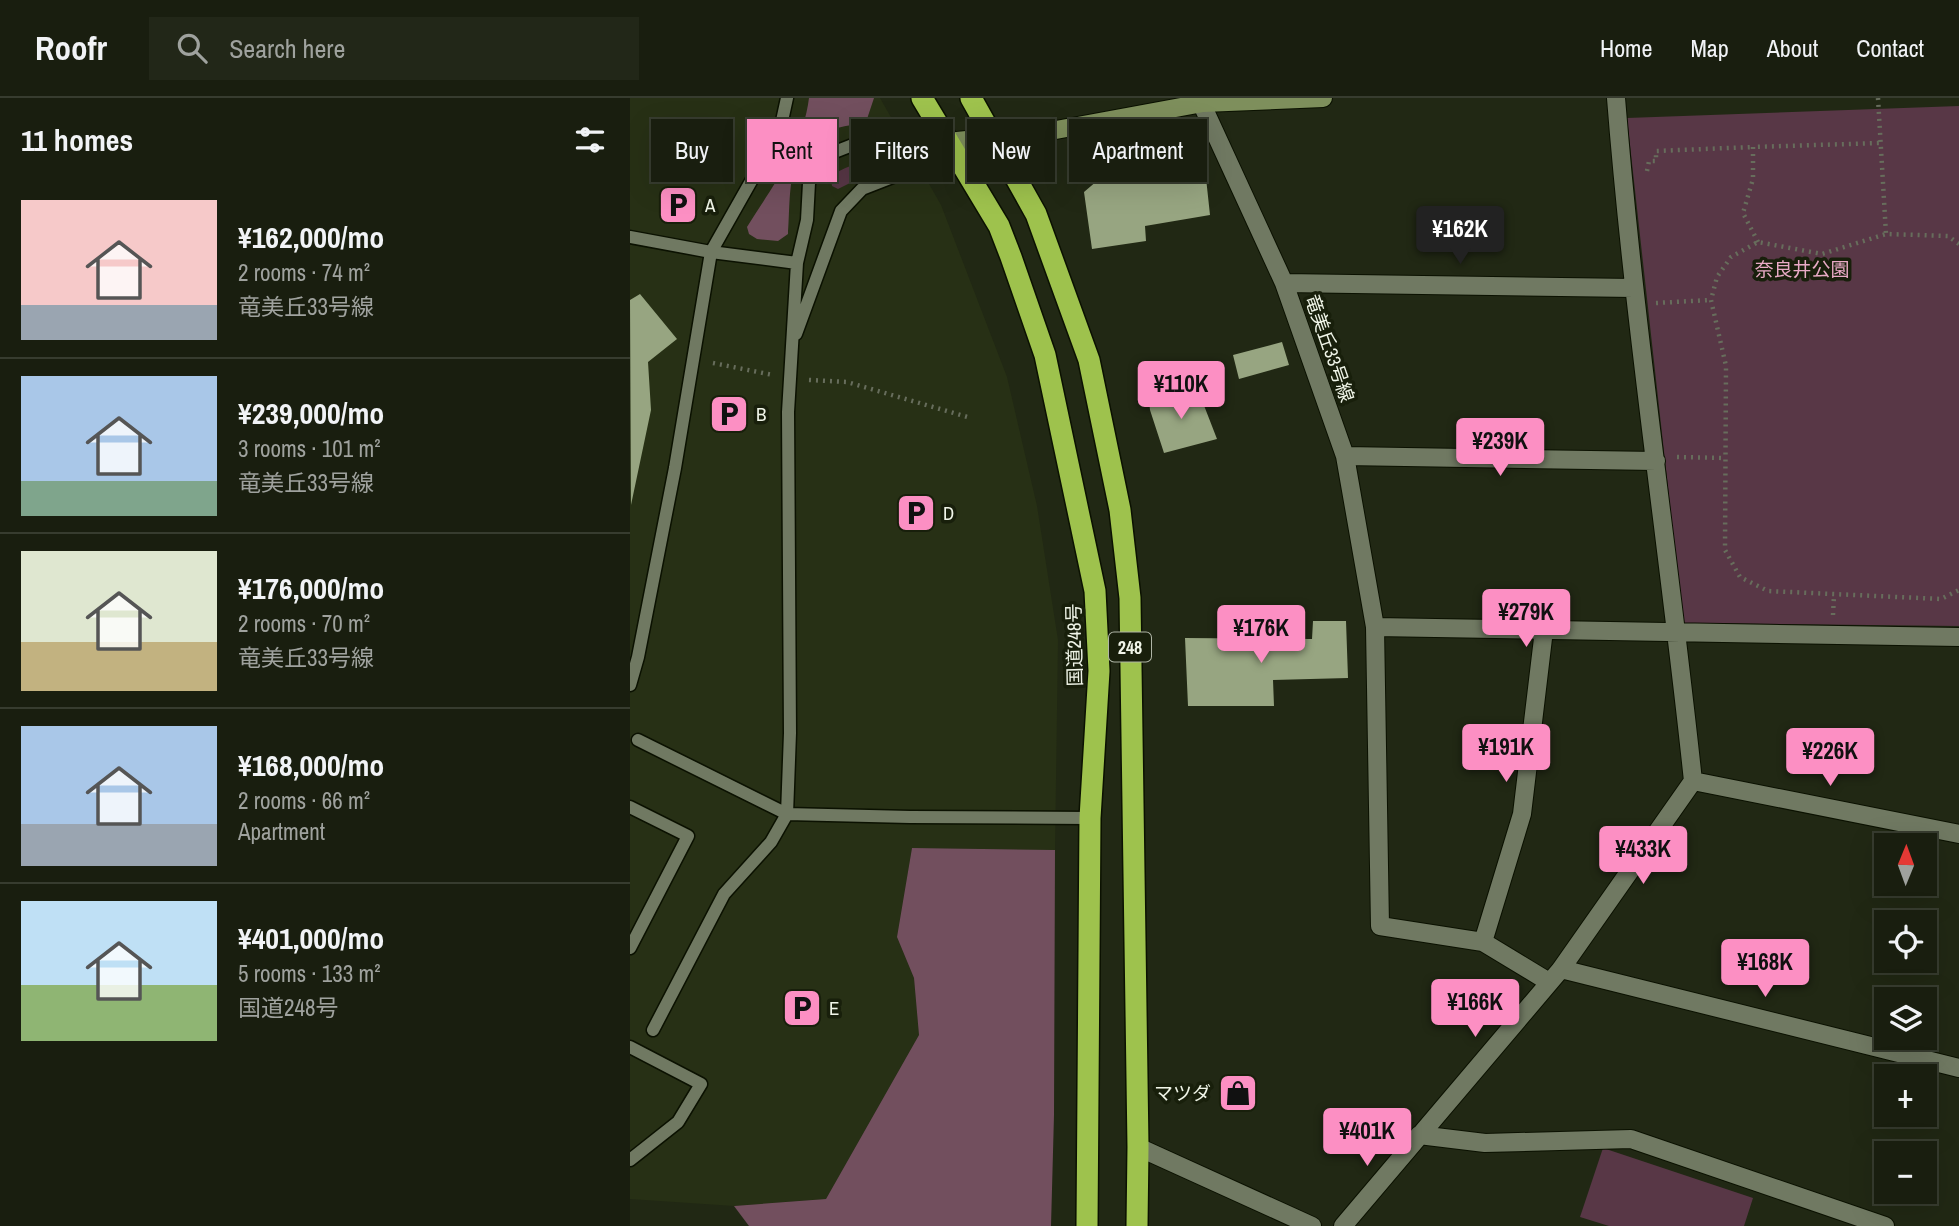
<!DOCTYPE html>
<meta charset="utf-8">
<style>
:root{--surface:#191e0f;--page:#222718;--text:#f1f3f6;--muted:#9fa29e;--line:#373c2f;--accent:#fc8fc3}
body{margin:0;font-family:"Archivo Narrow","Noto Sans JP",sans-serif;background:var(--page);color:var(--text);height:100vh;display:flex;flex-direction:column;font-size:26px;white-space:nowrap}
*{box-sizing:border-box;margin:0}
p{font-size:23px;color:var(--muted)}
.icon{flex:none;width:38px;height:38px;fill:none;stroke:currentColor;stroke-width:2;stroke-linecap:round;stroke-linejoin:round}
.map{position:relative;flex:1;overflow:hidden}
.drawer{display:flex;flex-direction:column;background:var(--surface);width:630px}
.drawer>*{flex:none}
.hud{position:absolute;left:21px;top:21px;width:665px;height:63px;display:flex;gap:14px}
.needle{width:46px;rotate:1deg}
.buttons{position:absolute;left:1244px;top:735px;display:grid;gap:14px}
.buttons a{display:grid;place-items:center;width:63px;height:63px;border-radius:0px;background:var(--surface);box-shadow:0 7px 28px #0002,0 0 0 2px var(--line);font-size:35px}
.price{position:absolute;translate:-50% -60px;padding:0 16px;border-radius:7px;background:var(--accent);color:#111;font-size:23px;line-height:46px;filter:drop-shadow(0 2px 4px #0008)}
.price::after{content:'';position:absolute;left:50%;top:42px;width:21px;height:16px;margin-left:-10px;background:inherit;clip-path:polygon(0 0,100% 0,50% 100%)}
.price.current{background:#222;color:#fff}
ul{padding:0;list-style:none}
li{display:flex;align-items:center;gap:21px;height:175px;padding:0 21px}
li+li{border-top:2px solid var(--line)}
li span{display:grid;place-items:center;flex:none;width:196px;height:140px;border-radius:0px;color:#555}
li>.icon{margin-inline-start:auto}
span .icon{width:84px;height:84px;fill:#fffc;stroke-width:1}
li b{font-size:30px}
h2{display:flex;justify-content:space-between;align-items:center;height:84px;padding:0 21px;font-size:30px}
.chip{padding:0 24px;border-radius:0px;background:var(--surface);box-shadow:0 7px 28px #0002,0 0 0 2px var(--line);font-size:24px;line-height:63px}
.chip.current{background:var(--accent);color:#111}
header{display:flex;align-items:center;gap:42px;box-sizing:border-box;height:98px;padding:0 35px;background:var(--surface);border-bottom:2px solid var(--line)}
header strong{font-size:33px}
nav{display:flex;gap:38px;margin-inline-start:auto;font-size:24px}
.search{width:490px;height:63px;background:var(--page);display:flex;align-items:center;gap:18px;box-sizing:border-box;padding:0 24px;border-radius:0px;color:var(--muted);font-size:26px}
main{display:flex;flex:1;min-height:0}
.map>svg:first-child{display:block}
.built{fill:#273015}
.green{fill:#583746}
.forest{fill:#724f5e}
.building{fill:#97a581}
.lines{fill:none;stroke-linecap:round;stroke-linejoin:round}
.lane-casing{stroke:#0b1101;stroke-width:15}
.street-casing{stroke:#0b1101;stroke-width:20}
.secondary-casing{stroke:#0b1101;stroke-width:20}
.highway-casing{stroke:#0b1101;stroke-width:24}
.path{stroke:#676d5c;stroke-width:4.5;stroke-dasharray:2 5;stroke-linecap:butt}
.lane{stroke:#707962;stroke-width:12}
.street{stroke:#707962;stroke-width:18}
.secondary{stroke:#7e8f5c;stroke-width:18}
.highway{stroke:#9ec24d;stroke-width:21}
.labels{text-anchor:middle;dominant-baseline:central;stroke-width:7;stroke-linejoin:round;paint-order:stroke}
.shield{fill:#181f0b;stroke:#afb5a6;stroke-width:2}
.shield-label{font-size:18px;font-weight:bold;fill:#f0f5e8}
.poi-label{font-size:19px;fill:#f0f5e8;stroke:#181f0b;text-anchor:start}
.park-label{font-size:19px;fill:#e9aac6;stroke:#181f0b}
.street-label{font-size:19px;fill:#f0f5e8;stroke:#181f0b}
</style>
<header>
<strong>Roofr</strong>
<div class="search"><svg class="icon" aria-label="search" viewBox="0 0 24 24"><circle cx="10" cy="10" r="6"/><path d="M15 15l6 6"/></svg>Search here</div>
<nav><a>Home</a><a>Map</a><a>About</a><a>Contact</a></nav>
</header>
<main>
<section class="drawer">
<h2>11 homes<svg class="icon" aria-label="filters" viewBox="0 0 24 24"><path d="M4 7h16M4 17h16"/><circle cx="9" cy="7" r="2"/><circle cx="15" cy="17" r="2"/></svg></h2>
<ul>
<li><span style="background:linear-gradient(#f6c9c9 75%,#9aa5b1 0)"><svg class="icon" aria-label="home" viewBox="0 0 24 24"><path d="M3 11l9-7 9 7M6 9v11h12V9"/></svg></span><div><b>¥162,000/mo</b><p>2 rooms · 74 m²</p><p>竜美丘33号線</p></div></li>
<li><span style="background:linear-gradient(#a9c7e8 75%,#7fa58c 0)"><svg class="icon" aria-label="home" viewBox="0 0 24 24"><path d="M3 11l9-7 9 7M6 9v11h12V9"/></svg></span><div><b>¥239,000/mo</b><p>3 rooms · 101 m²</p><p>竜美丘33号線</p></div></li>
<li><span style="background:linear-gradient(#dfe7d0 65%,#c2b280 0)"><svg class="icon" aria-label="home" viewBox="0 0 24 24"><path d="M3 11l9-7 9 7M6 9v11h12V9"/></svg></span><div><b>¥176,000/mo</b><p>2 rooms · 70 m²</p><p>竜美丘33号線</p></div></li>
<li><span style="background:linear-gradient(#a9c7e8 70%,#9aa5b1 0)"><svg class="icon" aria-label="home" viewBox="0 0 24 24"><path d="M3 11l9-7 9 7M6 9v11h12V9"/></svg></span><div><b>¥168,000/mo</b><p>2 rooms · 66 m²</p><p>Apartment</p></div></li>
<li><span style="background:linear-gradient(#bfe0f5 60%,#8fb573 0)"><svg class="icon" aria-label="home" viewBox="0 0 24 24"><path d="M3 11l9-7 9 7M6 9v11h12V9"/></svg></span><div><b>¥401,000/mo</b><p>5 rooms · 133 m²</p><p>国道248号</p></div></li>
</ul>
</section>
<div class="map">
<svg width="1329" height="1128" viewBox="0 0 1329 1128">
<rect width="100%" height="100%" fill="#212814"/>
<path class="built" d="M0,0h250l61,107 66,172 30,129 21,134 -3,210 -143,-2 -15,89 17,41 5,57 -93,164 -92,7 -104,-7z"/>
<path class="green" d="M1329,8v520l-276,-3 -56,-505z
M254,64v4l-46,23 -6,-3 -1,-8c14,-15 33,-14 53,-16z
M973,1050l150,50 -9,28h-135l-29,-9z"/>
<path class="forest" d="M179,0h65l-8,24c-14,3 -29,5 -42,10 -39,13 -33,69 -36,102l-10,7 -21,-2 -8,-5 -2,-7c25,-40 56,-80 62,-129z
M282,750l143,2 -1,265 -3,111h-302l-15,-20 92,-7 93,-164 -5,-57 -17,-41z"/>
<path class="building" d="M573,52l7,65 -65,11 1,15 -54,8 -8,-57 27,-23 27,-3 -2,-8z
M10,196l37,45 -29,23 3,48 -20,95 -1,-205z
M652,244l7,23 -50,14 -6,-24z
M568,292l19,49 -53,14 -14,-43 -1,-10z
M683,523h33l2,57 -75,2 1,26h-86l-3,-68 127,1z"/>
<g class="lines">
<g class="lane-casing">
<path id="lane" d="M0,139l81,15 86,11
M166,236l45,-123 21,-22 41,-16 21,-18 23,-13
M0,587l8,-28 37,-189 36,-216 69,-122 7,-32
M8,642l149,74 123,3 180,1
M0,709l58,29 -58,112
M23,932l71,-136 47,-52 16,-28 3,-81 -2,-321 9,-149 10,-43 2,-37 8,-18 10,-10 28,-11 61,-7 31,5
M0,949l71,37 -23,38 -48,38"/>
</g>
<g class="street-casing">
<path id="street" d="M569,0l85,185 61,173 30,171 5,299 103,16 66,40
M654,185l350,5
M715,358l311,5
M745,529l584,10
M1063,683l266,53
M853,844l39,-128 22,-184
M931,871l398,99
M789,1037l66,8 146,-4 254,87
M508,1049l174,79
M713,1128l218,-257 132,-188c-24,-228 -59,-455 -77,-683"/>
</g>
<g class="secondary-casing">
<path id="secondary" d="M317,44l98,-10 158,-29 120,-5"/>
</g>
<g class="highway-casing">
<path id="highway" d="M292,0l77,128 12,31 34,98 50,236 4,80 -9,147 -3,408
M341,0l65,116 53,146 31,150 10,88 8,549 -1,79"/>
</g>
<path class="path" d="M1248,0l8,136
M1017,73l2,-10h7v-10l97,-4
M1128,144l-15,-29 10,-34v-32l127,-4
M1329,146l-11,-8 -62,-2 -64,20 -64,-12 -27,15 -14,20 -6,23 15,66 -1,184 15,27 28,14 173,8 18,-9
M1026,205l55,-3
M83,265l60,12
M179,282l38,2 124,36
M1047,359l48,1
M1203,517l1,-20"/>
<use href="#lane" class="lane"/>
<use href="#street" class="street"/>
<use href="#secondary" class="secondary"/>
<use href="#highway" class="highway"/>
</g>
<defs>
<g id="parking-square" transform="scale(2.0125)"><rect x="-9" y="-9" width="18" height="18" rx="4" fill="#fc8fc3" stroke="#181f0b"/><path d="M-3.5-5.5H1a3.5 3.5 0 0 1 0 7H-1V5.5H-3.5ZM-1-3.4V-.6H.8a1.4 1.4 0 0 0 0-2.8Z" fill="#111"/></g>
<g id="shop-square" transform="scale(2.0125)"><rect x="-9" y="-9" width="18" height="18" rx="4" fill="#fc8fc3" stroke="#181f0b"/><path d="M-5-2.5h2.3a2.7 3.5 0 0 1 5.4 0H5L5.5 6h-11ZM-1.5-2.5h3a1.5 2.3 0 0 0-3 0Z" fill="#111"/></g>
</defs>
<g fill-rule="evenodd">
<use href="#parking-square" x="48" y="107"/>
<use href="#parking-square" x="99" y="316"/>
<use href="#parking-square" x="286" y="415"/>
<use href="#parking-square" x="172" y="910"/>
<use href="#shop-square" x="608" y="995"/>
</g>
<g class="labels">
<rect class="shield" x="479" y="534.5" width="42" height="29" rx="5"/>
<g class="shield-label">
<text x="500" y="549">248</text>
</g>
<g class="poi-label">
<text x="75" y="107">A</text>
<text x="126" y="316">B</text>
<text x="313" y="415">D</text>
<text x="199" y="910">E</text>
<text x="581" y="995" text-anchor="end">マツダ</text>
</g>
<g class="park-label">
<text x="1172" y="171">奈良井公園</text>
</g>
<g class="street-label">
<text transform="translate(700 250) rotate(71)">竜美丘33号線</text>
<text transform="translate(444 547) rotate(-91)">国道248号</text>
</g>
</g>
</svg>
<div class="buttons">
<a><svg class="needle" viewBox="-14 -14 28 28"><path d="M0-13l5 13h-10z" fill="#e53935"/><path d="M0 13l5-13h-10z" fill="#9fa29e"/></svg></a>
<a><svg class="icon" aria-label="locate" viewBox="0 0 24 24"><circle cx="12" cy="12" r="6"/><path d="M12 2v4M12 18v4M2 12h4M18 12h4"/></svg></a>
<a><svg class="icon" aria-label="layers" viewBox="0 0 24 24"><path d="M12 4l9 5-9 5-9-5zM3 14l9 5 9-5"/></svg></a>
<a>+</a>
<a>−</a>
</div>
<b class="price current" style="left:830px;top:168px">¥162K</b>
<b class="price" style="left:551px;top:323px">¥110K</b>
<b class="price" style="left:870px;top:380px">¥239K</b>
<b class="price" style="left:896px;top:551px">¥279K</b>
<b class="price" style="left:631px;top:567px">¥176K</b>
<b class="price" style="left:876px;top:686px">¥191K</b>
<b class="price" style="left:1200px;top:690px">¥226K</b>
<b class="price" style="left:1013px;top:788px">¥433K</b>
<b class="price" style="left:1135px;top:901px">¥168K</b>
<b class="price" style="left:845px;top:941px">¥166K</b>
<b class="price" style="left:737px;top:1070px">¥401K</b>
<div class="hud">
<a class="chip">Buy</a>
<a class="chip current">Rent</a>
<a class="chip">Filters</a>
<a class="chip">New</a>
<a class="chip">Apartment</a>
</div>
</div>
</main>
